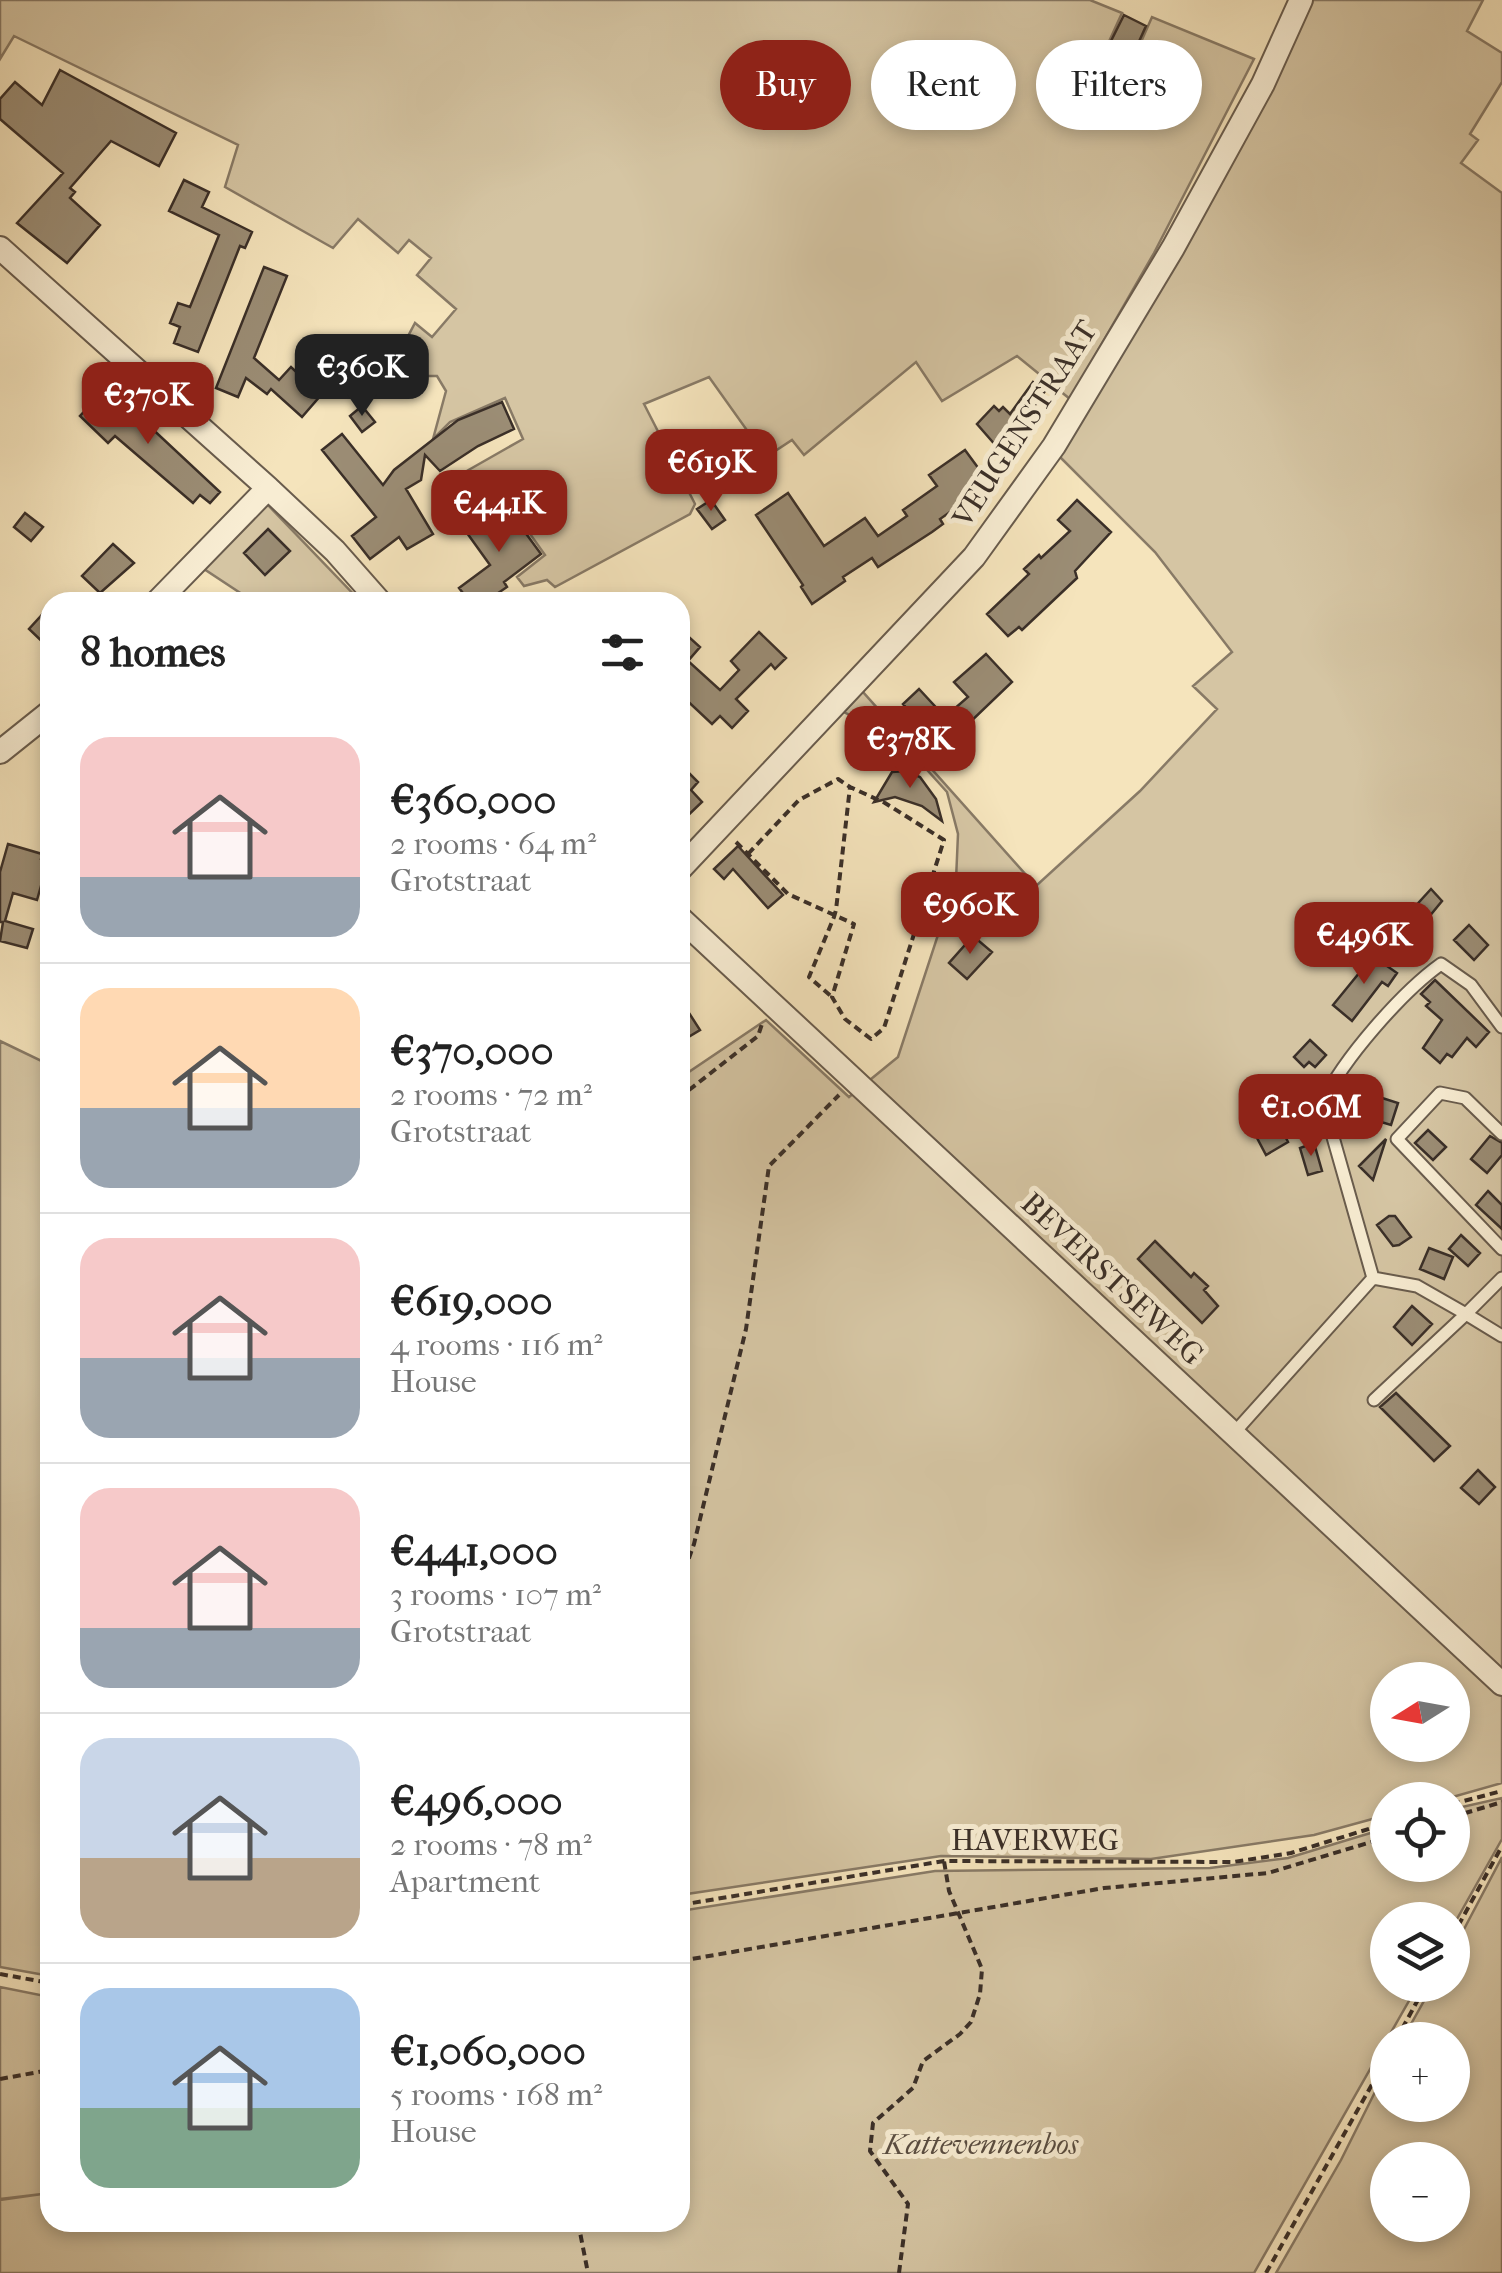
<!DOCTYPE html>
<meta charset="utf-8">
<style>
:root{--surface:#fff;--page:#f6f6f6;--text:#222;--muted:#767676;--line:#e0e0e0;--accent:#8f2418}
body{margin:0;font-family:"IM FELL French Canon",serif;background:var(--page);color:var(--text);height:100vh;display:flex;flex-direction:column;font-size:38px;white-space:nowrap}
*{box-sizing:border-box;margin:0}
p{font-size:32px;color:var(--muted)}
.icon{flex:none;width:55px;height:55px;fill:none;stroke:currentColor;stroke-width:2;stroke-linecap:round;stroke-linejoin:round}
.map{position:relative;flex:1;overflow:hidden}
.sheet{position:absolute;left:40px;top:592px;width:650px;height:1640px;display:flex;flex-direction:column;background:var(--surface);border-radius:30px;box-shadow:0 5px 15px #0003}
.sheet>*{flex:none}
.banner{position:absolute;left:720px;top:40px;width:630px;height:90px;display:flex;gap:20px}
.needle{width:65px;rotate:259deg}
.fabs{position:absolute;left:1370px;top:1662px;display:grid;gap:20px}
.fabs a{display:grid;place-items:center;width:100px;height:100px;border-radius:50%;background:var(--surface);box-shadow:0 5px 15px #0003;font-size:50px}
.price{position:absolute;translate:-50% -85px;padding:0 22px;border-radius:20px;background:var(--accent);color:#fff;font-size:32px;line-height:65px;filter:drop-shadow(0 2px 5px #0008)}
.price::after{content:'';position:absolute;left:50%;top:60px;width:30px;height:22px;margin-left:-15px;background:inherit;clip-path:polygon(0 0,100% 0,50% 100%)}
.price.selected{background:#222;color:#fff}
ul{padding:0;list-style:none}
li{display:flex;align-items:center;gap:30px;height:250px;padding:0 40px}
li+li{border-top:2px solid var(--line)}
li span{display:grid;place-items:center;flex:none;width:280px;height:200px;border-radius:30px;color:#555}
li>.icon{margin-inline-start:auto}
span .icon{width:120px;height:120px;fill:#fffc;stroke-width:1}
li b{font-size:42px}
h2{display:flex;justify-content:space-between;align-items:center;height:120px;padding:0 40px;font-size:42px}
.pill{padding:0 35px;border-radius:45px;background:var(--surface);box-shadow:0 5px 15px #0003;font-size:35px;line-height:90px}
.pill.selected{background:var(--accent);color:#fff}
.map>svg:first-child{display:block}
.green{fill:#d5c5a3;stroke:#887a66;stroke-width:2.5;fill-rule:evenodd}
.building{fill:#9b8d75;stroke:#3a2f28;stroke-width:2.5}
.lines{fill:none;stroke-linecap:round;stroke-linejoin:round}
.service-casing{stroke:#695c4d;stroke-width:15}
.minor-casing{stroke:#695c4d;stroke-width:26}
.path{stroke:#3a2f28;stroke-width:4;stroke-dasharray:8 5;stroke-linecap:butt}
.service{stroke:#f8edd3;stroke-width:11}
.minor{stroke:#f8edd3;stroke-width:22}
.labels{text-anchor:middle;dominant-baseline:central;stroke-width:10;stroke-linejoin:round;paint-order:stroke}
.street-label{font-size:30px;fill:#3a2f28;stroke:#f8edd3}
.park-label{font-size:30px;font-style:italic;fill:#594d41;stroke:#f8edd3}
</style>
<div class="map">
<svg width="1502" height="2273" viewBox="0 0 1502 2273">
<rect width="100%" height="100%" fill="#f5e4bc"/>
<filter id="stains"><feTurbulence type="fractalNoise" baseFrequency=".002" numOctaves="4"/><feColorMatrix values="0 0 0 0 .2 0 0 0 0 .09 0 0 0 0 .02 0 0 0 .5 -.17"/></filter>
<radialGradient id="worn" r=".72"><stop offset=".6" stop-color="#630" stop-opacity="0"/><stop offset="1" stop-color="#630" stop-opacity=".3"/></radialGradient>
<path class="green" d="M0,0h1090l32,13 -15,33 26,14 19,-43 102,42 -100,194 -84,146 -53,-43 -75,45 -26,-39 -112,93 -12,-15 -26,17 -57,-80 -65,27 51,100 -5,10 -135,73 -8,-7 -23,6 -7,-9 28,-22 -49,-69 -38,-10 65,-37 -18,-41 -55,24 -17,17 13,-48 -9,-15h-50l28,-53 17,14 24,-28 -39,-34 14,-17 -22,-18 -11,13 -40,-34 -25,29 -108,-61 13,-42 -224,-109 -14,23z
M1312,0h171l-16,31 35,22v29l-32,52 8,6 -17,23 41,30v1590l-60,17h-54l-1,15 -73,20 -163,24 -210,-3 -261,39v-817l86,-58 83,77 49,-40 58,-177 2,-46 -11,-42 -46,-51 -57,-29 18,-21 174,195 104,-95 77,-82 -24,-23 39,-34 -77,-100 -99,-99c95,-145 183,-295 256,-453zM1388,1680h64v65h-64z
M266,503l95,99h-107l-53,-35z
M0,1041l50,24v911l-50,-9z
M1502,1798v41l-49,87 -1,-6h-64v65h30l-164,288h-1254v-73l42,-6 -42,5v-212l50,10v225h630v-311l255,-40 275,-3 78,-10 99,-30 1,37h64l1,-56z
M1502,1857v416h-226l65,-113 46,-92 1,37h64v-65h-50l31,-55h19l1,-35zM1388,2160h64v65h-64z"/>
<path class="building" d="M1124,15l22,11 -14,31 -23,-12z
M60,70l116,63 -17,33 -48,-25 -41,47 5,4 -5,6 30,27 -33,38 -50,-40 46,-50 -63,-54v-20l15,-17 27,23z
M184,180l25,12 -7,15 50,25 -7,16 -5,-2 -42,106 -24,-9 6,-16 -10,-4 8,-20 12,4 29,-72 -50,-24z
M264,267l23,9 -33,82 25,22 12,-13 30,28 -19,22 -31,-28 -4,5 -21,-16 -8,19 -22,-9z
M1033,382l12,9 -16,23 -32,33 -20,-23 17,-18 5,5 4,-4 7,7z
M116,395l104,97 -10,11 -10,-8 -7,8 -78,-67 -7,7 -28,-27 15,-16 9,8z
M502,402l12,27 -36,17 -38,25 -15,-16 -4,25 -15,9 27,45 -26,15 -8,-12 -29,22 -18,-23 24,-19 -54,-67 20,-16 41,51 11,-15 64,-50z
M362,406l13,16 -13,10 -12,-16z
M965,450l25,34 -50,35 3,5 -11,8 -54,35 -6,-9 -29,19 2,4 -33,23 -11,-17 2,-2 -47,-70 32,-22 36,53 41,-28 13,18 29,-20 -4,-6 34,-24 -8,-11z
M711,500l14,20 -13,9 -15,-20z
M1077,500l34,32 -36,39 2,7 -55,52 -3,-3 -11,9 -21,-22 42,-40 -5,-5 15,-14 2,3 29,-27 -12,-11z
M505,505l36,49 -37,28 3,5 -22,15h-15l-11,-14 31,-23 -23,-32z
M25,513l18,14 -12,14 -17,-14z
M268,529l22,22 -25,24 -21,-22z
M113,544l21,19 -34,30 -18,-17z
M50,606v43l-21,-20z
M680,629l20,18 -12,14 32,29 19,-20 -8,-9 28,-29 27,26 -11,11 -4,-5 -35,35 12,12 -16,17 -12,-12 -8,8 -32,-30z
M986,654l26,28 -69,66 8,8 -12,11 -18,-19 11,-11 -29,-33 16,-15 26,28 23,-20 -14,-15z
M680,764l18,18 -7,8 11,12 -22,21z
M906,771l14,6 16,22 6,22 -20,-15 -27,-9 -21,5 18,-30z
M8,844l34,10 -1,5 7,2 -11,39 -24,-7 -8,28 28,8 -6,19 -27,-7 3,-19h-3v-50z
M738,846l45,49 -15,13 -35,-39 -9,10 -10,-10z
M1431,889l11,12 -18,22 -13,-12z
M1469,925l19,20 -14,15 -20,-20z
M973,936l19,16 -25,27 -18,-16z
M1370,954l27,19 -9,13 -6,-4 -30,39 -19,-16 31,-38 -3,-2z
M1435,980l54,52 -13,15 -9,-9 -15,19 -5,-3 -7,9 -17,-15 19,-28 -16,-14 4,-4 -9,-8z
M680,999l20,31 -20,12z
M1310,1040l16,15 -11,12 -6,-5 -5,5 -10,-10z
M1379,1097l19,6 -7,22 -20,-6z
M1279,1124l9,18 -22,13 -10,-19z
M1428,1130l18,17 -13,13 -18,-17z
M1490,1136l12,7v12l-15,18 -16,-14z
M1386,1139l-13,41 -14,-14z
M1314,1143l8,28 -14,4 -8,-27z
M1488,1191l14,14v24l-26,-24z
M1389,1216h6l16,21 -12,8 -6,1 -16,-21z
M1461,1235l19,18 -12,13 -19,-17z
M1155,1241l36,36 3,-4 14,13 -4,4 14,16 -16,17 -64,-64z
M1429,1248l24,9 -9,22 -24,-10z
M1412,1306l20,18 -20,21 -18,-18z
M1396,1393l54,53 -16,15 -54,-54z
M1478,1470l17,17 -16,17 -18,-16z"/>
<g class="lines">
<g class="service-casing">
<path id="service" d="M1502,1134l-37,-36 -25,-5 -43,46 105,110
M1373,1278l-50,-176c20,-43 79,-110 118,-138l30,21 31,42
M1374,1400l92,-86 36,22
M1234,1433l139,-155 44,8 49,28 36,-36"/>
</g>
<g class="minor-casing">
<path id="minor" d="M0,248l268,240 67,63 45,51
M157,602l111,-114
M0,752l50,-40
M680,869l294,-312 80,-111 119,-198 90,-164 38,-84
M680,918l822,766"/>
</g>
<path class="path" d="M736,842l52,52 66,30 -22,73 13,22 26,20 13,-11 60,-188 -59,-37 -35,-16 -14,123 -2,7 -25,60 23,20
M748,854l51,-54 39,-21 12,8
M689,1090l69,-54 5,-15
M680,1583l14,-39 52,-215 23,-163 70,-71
M1452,1804l50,-13
M1452,1817l50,-15
M680,1905l264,-44 289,1 58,-9 97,-30
M1452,1937l50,-91
M680,1961l424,-73 164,-15 120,-36
M0,1974l50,9
M1396,2040l30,-55
M0,2079l50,-9
M578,2222l10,51
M899,2273l9,-69 -38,-53 3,-28 40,-35 10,-27 37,-27 11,-12 9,-28 2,-25 -33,-78 -5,-30
M1266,2273l122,-217"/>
<use href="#service" class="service"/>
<use href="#minor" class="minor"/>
</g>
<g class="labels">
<g class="street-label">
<text transform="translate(1025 424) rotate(-57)">VEUGENSTRAAT</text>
<text transform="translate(1112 1279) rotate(43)">BEVERSTSEWEG</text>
<text x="1035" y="1840">HAVERWEG</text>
</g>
<g class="park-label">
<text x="981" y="2144">Kattevennenbos</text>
</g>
</g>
<rect width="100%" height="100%" filter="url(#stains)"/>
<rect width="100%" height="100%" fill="url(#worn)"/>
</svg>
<div class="fabs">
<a><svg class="needle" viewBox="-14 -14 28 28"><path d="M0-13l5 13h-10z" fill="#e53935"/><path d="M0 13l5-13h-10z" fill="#767676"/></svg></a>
<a><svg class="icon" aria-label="locate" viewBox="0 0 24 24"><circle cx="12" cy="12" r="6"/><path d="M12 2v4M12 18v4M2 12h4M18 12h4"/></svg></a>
<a><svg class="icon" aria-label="layers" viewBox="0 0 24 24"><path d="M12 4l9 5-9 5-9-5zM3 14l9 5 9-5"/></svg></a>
<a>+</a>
<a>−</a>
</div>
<b class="price selected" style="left:362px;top:419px">€360K</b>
<b class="price" style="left:148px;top:447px">€370K</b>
<b class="price" style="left:711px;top:514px">€619K</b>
<b class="price" style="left:499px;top:555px">€441K</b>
<b class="price" style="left:910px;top:791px">€378K</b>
<b class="price" style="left:970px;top:957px">€960K</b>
<b class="price" style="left:1364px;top:987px">€496K</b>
<b class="price" style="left:1311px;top:1159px">€1.06M</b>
<div class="banner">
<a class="pill selected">Buy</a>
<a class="pill">Rent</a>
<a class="pill">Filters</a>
</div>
<section class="sheet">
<h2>8 homes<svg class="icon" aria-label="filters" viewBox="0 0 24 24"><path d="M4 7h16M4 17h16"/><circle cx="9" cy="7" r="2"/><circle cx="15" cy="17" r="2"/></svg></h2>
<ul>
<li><span style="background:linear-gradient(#f6c9c9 70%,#9aa5b1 0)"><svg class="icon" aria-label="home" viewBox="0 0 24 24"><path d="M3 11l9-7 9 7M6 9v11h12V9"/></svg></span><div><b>€360,000</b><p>2 rooms · 64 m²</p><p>Grotstraat</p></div></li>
<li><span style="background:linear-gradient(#ffd9b3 60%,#9aa5b1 0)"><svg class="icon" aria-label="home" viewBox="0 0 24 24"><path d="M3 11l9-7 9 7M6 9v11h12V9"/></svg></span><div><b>€370,000</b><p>2 rooms · 72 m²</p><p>Grotstraat</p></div></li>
<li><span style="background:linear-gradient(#f6c9c9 60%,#9aa5b1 0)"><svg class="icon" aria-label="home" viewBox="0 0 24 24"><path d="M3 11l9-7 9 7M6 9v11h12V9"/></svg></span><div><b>€619,000</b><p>4 rooms · 116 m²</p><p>House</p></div></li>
<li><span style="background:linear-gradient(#f6c9c9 70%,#9aa5b1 0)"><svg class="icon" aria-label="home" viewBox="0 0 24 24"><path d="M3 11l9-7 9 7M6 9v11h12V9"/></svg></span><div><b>€441,000</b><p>3 rooms · 107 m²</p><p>Grotstraat</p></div></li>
<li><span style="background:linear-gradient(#c9d6e8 60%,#b9a48a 0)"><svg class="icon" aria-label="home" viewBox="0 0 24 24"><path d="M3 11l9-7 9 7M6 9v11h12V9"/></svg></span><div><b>€496,000</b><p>2 rooms · 78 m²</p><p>Apartment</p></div></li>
<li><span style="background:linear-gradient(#a9c7e8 60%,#7fa58c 0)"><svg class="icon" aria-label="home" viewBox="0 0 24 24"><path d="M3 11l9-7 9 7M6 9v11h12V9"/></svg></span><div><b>€1,060,000</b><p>5 rooms · 168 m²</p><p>House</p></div></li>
</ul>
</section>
</div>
